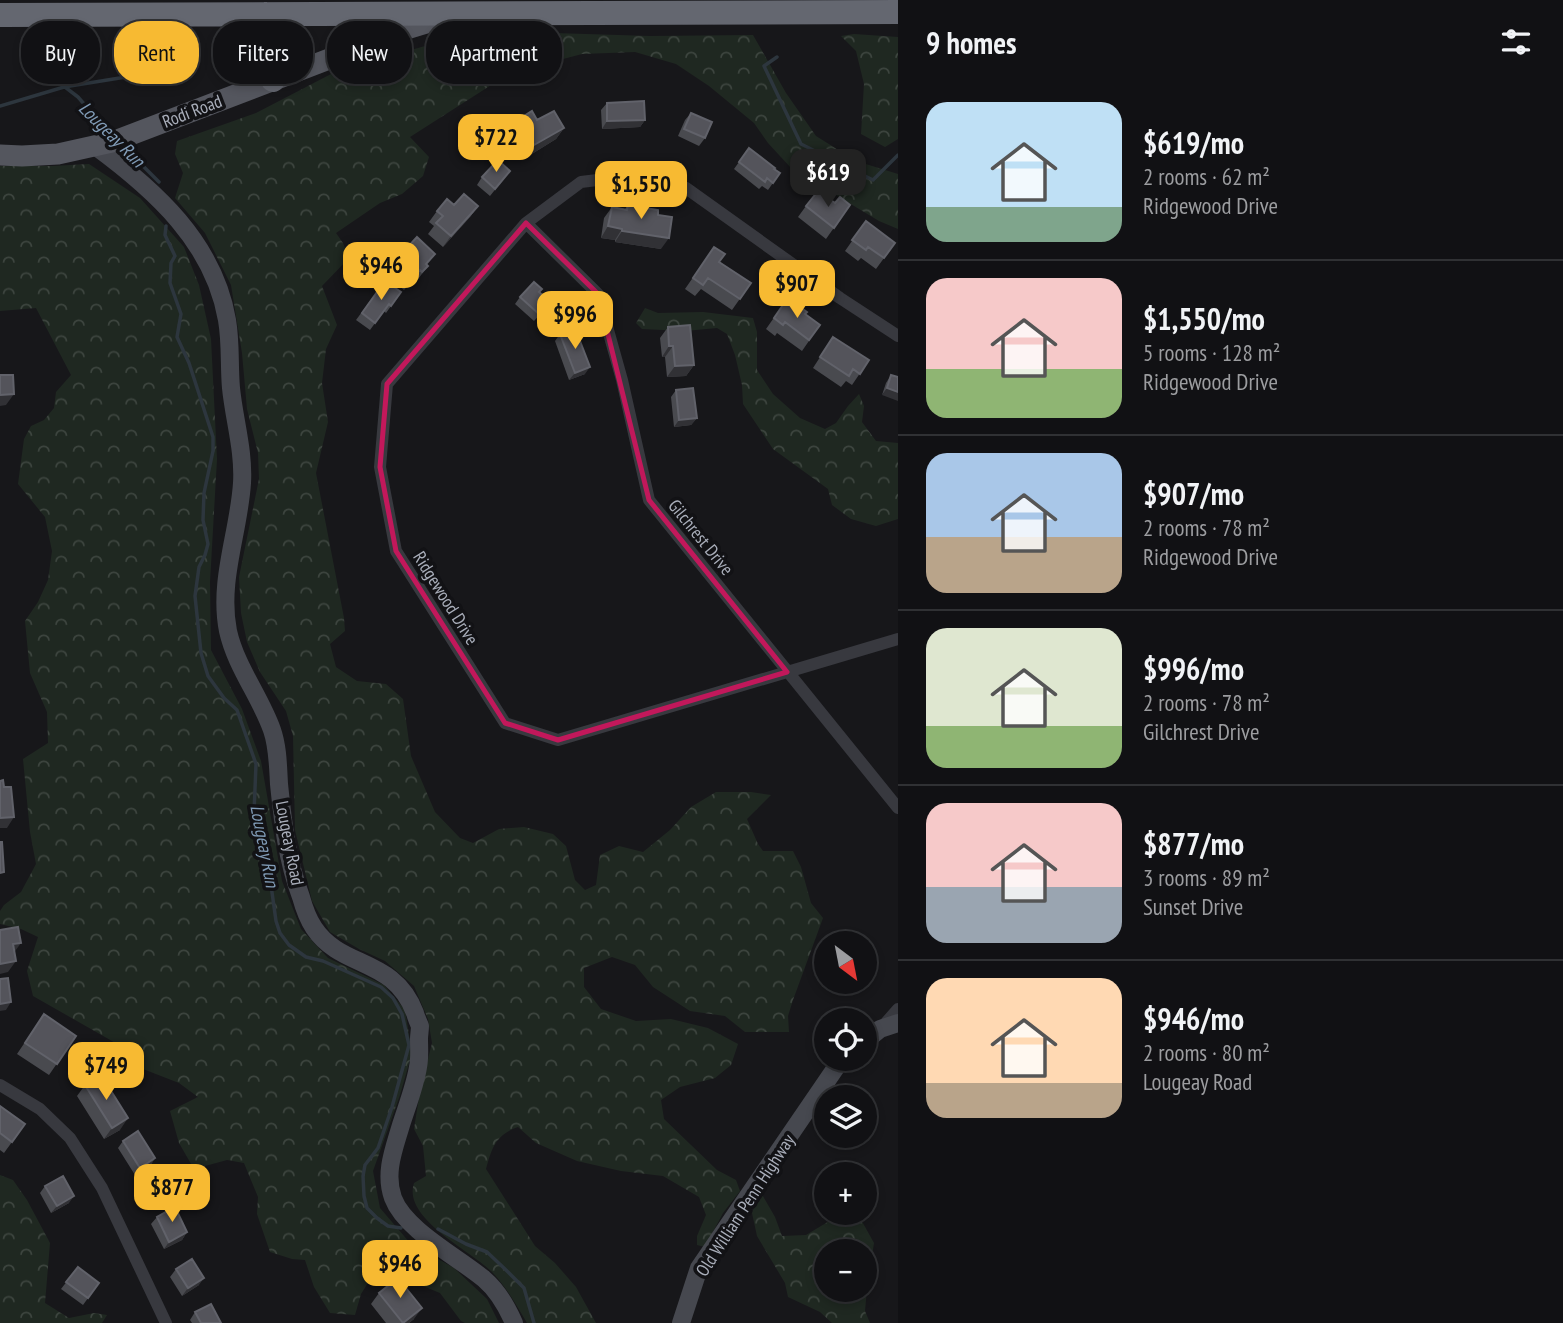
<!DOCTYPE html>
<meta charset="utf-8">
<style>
:root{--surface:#111114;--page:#1a1a1d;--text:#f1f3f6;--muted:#9c9da0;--line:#303134;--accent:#f7ba32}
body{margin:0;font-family:"PT Sans Narrow",sans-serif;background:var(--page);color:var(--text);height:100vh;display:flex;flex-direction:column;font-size:26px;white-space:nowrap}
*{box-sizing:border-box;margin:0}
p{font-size:23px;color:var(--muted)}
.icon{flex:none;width:38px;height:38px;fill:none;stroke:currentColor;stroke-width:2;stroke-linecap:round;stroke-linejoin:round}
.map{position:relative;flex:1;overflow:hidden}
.details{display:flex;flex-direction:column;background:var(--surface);width:665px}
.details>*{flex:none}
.top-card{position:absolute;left:21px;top:21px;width:665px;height:63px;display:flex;gap:14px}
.needle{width:46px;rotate:148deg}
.controls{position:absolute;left:814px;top:931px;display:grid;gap:14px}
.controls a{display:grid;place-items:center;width:63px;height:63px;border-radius:50%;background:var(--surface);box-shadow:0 4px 10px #0003,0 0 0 2px var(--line);font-size:35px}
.price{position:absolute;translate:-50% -60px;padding:0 16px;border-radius:14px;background:var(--accent);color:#111;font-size:23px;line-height:46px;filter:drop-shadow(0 2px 4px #0008)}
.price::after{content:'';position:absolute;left:50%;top:42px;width:21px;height:16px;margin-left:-10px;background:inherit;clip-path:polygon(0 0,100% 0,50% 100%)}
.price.selected{background:#222;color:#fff}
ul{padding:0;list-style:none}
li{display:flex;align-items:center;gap:21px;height:175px;padding:0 28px}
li+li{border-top:2px solid var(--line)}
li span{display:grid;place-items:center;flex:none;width:196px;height:140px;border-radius:21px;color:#555}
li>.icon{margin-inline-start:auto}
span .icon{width:84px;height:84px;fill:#fffc;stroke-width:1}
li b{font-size:30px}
h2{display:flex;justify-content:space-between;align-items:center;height:84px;padding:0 28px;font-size:30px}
.pill{padding:0 24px;border-radius:28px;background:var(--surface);box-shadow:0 4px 10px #0003,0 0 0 2px var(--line);font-size:24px;line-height:63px}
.pill.selected{background:var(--accent);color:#111}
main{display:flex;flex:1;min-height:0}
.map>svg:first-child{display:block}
.forest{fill:url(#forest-crowns);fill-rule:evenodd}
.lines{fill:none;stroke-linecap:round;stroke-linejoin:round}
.stream{stroke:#2d363e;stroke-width:3.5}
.street{stroke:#38393f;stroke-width:12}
.secondary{stroke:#46484f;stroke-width:18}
.primary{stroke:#54565e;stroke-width:21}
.highway{stroke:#646770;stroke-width:24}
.wall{fill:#494a4f}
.shaded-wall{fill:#313135}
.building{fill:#54545b;stroke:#61626a;stroke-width:2}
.marked{fill:none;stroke:#c2185b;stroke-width:5;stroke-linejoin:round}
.labels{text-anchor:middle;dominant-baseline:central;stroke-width:7;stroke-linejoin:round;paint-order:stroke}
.street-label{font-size:18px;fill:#a9aeba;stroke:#121215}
.water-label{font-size:19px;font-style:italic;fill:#809bb6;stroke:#121215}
</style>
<main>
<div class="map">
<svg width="898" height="1323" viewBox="0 0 898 1323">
<defs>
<pattern id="forest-crowns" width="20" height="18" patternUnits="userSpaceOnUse" patternTransform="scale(1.75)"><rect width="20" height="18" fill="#1f2821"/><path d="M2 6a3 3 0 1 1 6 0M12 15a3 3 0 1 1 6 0" fill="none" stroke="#3d453f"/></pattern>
</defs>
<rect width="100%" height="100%" fill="#17171a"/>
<path class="forest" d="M553,33l97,3 103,-1 33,58 30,43 40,25 42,13v55l-19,-8 -88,-53 -23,-25 -14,-20 -45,-37 -33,-22 -41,-12 -53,2 -72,19 -100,64 19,20 -6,19 -21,18 -22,9 -44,30 7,10 6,15 -27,28 15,39 -11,24 -4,34 6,39 -12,51 28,145 1,13 -15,13 6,23 21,14 29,3 17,15 8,57 24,56 25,26 13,5 26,-14 25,-2 29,7 13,12 9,34 10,10 11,-5 4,-30 19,-9 24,6 27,-22 21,-23 25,-15h35l20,3 -24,24 11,25 5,7h30l8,16 10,36 12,15 -30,82 -5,16 1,16h-44l-20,-16 -35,-5 -37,-24 -18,-22 -23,-8 -28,11v19l17,22 35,12 35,-2 37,9 30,16 -7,21 -16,13 -35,9 -19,13 3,19 53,51 19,10 4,11 -17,22 -18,34 -8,-2v-9l9,-21 -7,-18 -36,-21 -42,-5 -44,-10 -41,-18 -18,-16c-23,8 -26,21 -32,42l49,77 20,17 21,24 20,36h-69c-10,-17 -20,-35 -34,-50 -21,-22 -91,-54 -79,-90l12,-7 -3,-30 -9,-17 6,-38 12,-48 -4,-24 -14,-33 -29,-25 -26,-12 -29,-17 -18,-31 -17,-71 -2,-94 -7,-25 -26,-39 -13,-30 -6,-29 -2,-36 20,-98 -1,-26 -11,-44 -5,-56 -11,-68 -26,-52 -30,-35 8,-25 -8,-19 2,-13 79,-28 77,-40 109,-32z
M854,34l44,3v102l-13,8 -24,-13 3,-50 -8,-33 -15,-15z
M89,164l51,34 44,49 15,38 12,54 6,120 -7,123 1,68 31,59 19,52 21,120 19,48 27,29 56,27 21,25 7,43 -12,42 -27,76 7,37 30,35 44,25 33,31 12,24h-34l-4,-2 -21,-28 -44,-18 -20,-5 -15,24 -6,21 -25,-2 -16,-26 -9,-27 -13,-1 -22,-7 -13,-38 1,-17 -14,-34 -17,-3 -33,9 -15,-26 -9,-32 28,-14 -19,-14 -36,-14 -31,-28 -79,-45 -6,-25 11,-34 -17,-8 -21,-5v-13l4,-6 17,-13 15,-28 -6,-32 -7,-73 25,-16 -1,-31 -17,-39 -5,-52 13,-19 10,-22 4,-29 -7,-34 -27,-33 6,-45 7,-13 13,-6 10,-12 2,-16 15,-17 -35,-67 -36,3v-145h52z
M645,308l13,5 45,-1 50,6 4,14v38l16,24 27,24 25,11 11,-6 12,-17 11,-12 5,12 -2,16 14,19 22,2v76l-22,7 -25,-7 -19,-14 -4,-16 -55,-40 -30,-45 -1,-19 -7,-30 -8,-21 -10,-6 -32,3 -43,-2 -6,-6z
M0,1175l13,5 14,20 23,43 -5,60 24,15 25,-5 13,2 -5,8h-102z
M760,1191l15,26 7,19 24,-1 25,-15 28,-4 15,27 -7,45 -2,23 5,12h-38l-12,-11 -32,-15 -3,-14 -28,-47 -5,-23zM826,1251h38v39h-38z"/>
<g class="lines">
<path class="stream" d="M777,57l-13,9 37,78 72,36 25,-25
M65,87l13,10 32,37
M0,106l64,-19 68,-11 62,-24
M120,146l9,10 12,8 18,18
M166,226l-1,9 10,21 -4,7 -1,20 11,31 -4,23 12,26 24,74v14l-9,42 -1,27 5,24 -3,11 -6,12 -4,29 6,57 7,23 16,22 13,12 19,54 -2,49 11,29 11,79 4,12 9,12 17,12 17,4 58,26 12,11 9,16 7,31 -17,62 -14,41 -13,17 -2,11 1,20 3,12 10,10 11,8 13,2
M438,1229l28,15 21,8 19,18 18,18 10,35"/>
<path class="street" d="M526,223l72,71 24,86 27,120 249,308
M898,336l-58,-38 -154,-110 -40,-14 -65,8 -55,41 -139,161 -7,83 16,84 109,172 53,17 340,-101
M883,1026l15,-17
M0,1085l40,24 30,29 32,50 64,135"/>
<path class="secondary" d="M95,146c60,44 119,97 132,174 4,23 2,46 4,68 3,31 13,63 11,95 -3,49 -24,98 -14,148 8,36 32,65 44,99 6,17 6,37 7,54 4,39 8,76 22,113 3,11 7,22 13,31 28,42 79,28 101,85 0,1 4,11 5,13 0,4 -1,9 -1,13 0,9 1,19 -1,28 -3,19 -11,39 -17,58 -7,24 -17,48 -8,73 12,32 65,59 91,81 13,11 23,28 30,44
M864,1042l16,-13 18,-6
M681,1323l18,-55 140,-205 6,-4"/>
<path class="primary" d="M0,155l22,1 36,-2 54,-12 298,-114 33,-10"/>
<path class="highway" d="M265,14c20,24 30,39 8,66
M0,15l898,-3"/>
</g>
<path class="wall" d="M607,103l38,17 -5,7 -38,2 -1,-19z
M691,113l14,25 -6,8 -21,-10 7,-16z
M537,120l27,8 -8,11 -29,18 -10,-17 -3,1 -5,-9 7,-11z
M749,148l31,25 -12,17 -6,-4 -3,3 -25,-20z
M510,171l-20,25 -13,-11 5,-8z
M835,203l15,2 -24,34 -28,-22 8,-11z
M454,205l24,1 -8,11 -27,30 -15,-13 6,-8 -5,-4 8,-11z
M628,205l30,10 3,34 -46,-7v-2l-14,-2 3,-20 8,-11 13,2z
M866,221l29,22 -19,26 -15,-11 -3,3 -13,-10z
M714,247l5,15 32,21 -19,27 -31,-21 -6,7 -10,-7z
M406,249l22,17 -13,17 -3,-2 -8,9 -14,-12 11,-15 -2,-3z
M385,281l16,11 -15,21 -2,-2 -14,19 -14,-10z
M539,292l6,17 -11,12 -19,-17 5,-7z
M785,302l20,12 15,11 -18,26 -25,-18 -2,3 -9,-7z
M668,327l26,38 -8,11 -19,1 -2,-20h-3l-2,-19z
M560,334l25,40 -16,6 -14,-39z
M833,337l36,23 -17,25 -6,-4 -5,6 -28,-19z
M891,375l7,2 -16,18 4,-12z
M676,390l21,28 -6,7 -17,2 -3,-30z
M44,1014l32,22 -27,39 -32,-21z
M85,1085l35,45 -16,9 -27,-43z
M0,1106l25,18 -21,29 -4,-3z
M123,1141l32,17 -5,8 -15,9 -17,-27z
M45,1186l24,17 -18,10 -11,-20z
M157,1217l30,15 -5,8 -18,9 -13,-25z
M78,1267l21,16 -16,22 -22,-16z
M176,1269l23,16 -17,11 -12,-19z
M379,1293l35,26 -5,4h-23l-15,-19z
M195,1312l26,11h-29l-2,-3z"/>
<path class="shaded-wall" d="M645,120l-5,7 -38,2 5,-8z
M564,128l-8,11 -29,18 7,-12z
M525,129l-8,11 -3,1 8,-11z
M478,206l-8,11 -27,30 8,-11z
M608,226l14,3 -7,11 -14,-2z
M622,231l47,7 -8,11 -46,-7z
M669,346h4l-8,11h-3z
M694,365l-8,11 -19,1 8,-11z
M590,367l-5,7 -16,6 6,-7z
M887,388l11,4v9l-16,-6z
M14,394l-8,11 -6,1v-11z
M697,418l-6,7 -17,2 5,-7z
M14,817l-7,11h-7v-10z
M21,943l-8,11v-10z
M16,961l-8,11 -8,2v-10z
M11,1002l-5,8 -6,1v-7z
M128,1118l-8,12 -16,9 8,-11z
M155,1158l-5,8 -15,9 5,-7z
M74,1196l-5,7 -18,10 6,-7z
M187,1232l-5,8 -18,9 5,-7z
M204,1278l-5,7 -17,11 6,-8z
M422,1308l-8,11 -5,4h-6z"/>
<path class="building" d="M644,101l1,19 -38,1v-18z
M532,111l5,9 17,-9 10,17 -30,17 -9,-16 -3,1 -6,-9z
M691,113l21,9 -7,16 -21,-9z
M749,148l26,20 -1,1 6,4 -7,10 -6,-5 -2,4 -26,-20z
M498,160l12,11 -15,18 -13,-12z
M818,191l17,12 5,-6 10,8 -16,23 -28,-22z
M464,194l14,12 -27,30 -15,-13 7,-7 -6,-5 10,-12 7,6z
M628,205l30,5v5l14,2 -3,21 -47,-7v-2l-14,-3 4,-19 15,3z
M866,221l29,22 -11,15 -16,-11 -2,3 -14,-10z
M417,237l18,17 -9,10 2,2 -6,6 -2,-2 -8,9 -14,-13 12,-13 -4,-4z
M714,247l11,7 -6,8 32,21 -11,16 -32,-21 -5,7 -10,-7z
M385,281l16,11 -10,14 -2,-2 -14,19 -13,-10z
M534,282l8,7 -3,3 11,10 -11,12 -19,-17z
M785,302l6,5 4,-4 12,9 -2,2 15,11 -11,15 -24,-18 -2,3 -9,-7z
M690,325l4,40 -19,1 -2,-20h-4l-1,-19z
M575,328l15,39 -15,6 -15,-39z
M833,337l36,23 -9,14 -7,-5 -4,7 -29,-19z
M0,375h13l1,19 -14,1z
M891,375l7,2v15l-11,-4z
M693,388l4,30 -18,2 -3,-30z
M3,780l1,7h7l3,30 -14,1v-37z
M0,842h2l2,30 -4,1z
M18,927l3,16 -8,1 3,17 -16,3v-34z
M8,978l3,24 -11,2v-25z
M44,1014l32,22 -19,28 -32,-21z
M101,1075l27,43 -16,10 -27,-43z
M0,1106l25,18 -13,18 -12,-9z
M138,1131l17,27 -15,10 -17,-27z
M63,1176l11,20 -17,10 -12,-20z
M175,1207l12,25 -18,10 -12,-25z
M192,1259l12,19 -16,10 -12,-19z
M78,1267l21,16 -11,15 -22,-16z
M398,1278l24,30 -19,15 -24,-30z
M211,1304l10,19h-20l-6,-11z"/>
<path class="marked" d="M526,223l72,71 51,206 138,172 -229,68 -53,-17 -109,-172 -16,-84 7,-83z"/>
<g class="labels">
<g class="street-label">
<text transform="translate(192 111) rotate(-21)">Rodi Road</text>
<text transform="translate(701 537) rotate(51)">Gilchrest Drive</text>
<text transform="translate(446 598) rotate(58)">Ridgewood Drive</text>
<text transform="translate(290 843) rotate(79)">Lougeay Road</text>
<text transform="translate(745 1205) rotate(-57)">Old William Penn Highway</text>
</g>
<g class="water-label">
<text transform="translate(112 134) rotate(45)">Lougeay Run</text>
<text transform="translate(265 846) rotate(79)">Lougeay Run</text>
</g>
</g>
</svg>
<div class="controls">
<a><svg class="needle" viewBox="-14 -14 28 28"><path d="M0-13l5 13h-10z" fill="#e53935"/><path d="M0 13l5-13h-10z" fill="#9c9da0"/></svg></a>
<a><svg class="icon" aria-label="locate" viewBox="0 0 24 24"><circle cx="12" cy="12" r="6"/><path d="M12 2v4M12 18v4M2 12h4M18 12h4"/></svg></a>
<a><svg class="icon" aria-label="layers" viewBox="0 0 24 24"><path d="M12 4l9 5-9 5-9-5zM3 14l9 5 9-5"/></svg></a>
<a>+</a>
<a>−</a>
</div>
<b class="price" style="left:496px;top:174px">$722</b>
<b class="price selected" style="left:828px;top:209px">$619</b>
<b class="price" style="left:641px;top:221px">$1,550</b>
<b class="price" style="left:381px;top:302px">$946</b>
<b class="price" style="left:797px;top:320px">$907</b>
<b class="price" style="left:575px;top:351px">$996</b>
<b class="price" style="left:106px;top:1102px">$749</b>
<b class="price" style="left:172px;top:1224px">$877</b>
<b class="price" style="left:400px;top:1300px">$946</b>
<div class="top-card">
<a class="pill">Buy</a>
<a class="pill selected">Rent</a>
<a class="pill">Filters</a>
<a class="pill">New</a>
<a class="pill">Apartment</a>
</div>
</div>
<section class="details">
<h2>9 homes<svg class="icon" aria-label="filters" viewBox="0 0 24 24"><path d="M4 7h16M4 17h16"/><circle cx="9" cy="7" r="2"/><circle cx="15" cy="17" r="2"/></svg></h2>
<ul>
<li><span style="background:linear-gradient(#bfe0f5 75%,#7fa58c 0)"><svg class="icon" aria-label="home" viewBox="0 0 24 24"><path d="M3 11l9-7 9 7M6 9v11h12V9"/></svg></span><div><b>$619/mo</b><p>2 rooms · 62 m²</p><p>Ridgewood Drive</p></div></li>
<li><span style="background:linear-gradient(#f6c9c9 65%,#8fb573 0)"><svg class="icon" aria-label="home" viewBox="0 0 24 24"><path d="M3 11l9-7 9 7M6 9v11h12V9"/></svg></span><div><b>$1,550/mo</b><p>5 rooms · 128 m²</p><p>Ridgewood Drive</p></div></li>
<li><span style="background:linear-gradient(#a9c7e8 60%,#b9a48a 0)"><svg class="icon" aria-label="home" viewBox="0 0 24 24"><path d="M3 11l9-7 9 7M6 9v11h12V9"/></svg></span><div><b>$907/mo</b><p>2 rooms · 78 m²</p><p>Ridgewood Drive</p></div></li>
<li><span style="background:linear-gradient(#dfe7d0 70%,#8fb573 0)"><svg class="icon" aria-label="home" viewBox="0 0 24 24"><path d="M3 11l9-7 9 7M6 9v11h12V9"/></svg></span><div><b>$996/mo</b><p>2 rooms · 78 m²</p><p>Gilchrest Drive</p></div></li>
<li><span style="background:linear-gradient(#f6c9c9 60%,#9aa5b1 0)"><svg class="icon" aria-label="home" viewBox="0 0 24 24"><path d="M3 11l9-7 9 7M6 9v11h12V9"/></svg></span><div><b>$877/mo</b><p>3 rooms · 89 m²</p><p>Sunset Drive</p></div></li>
<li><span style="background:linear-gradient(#ffd9b3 75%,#b9a48a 0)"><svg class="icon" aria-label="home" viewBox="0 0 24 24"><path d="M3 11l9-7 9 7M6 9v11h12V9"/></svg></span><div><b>$946/mo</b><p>2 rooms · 80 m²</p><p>Lougeay Road</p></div></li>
</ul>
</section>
</main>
